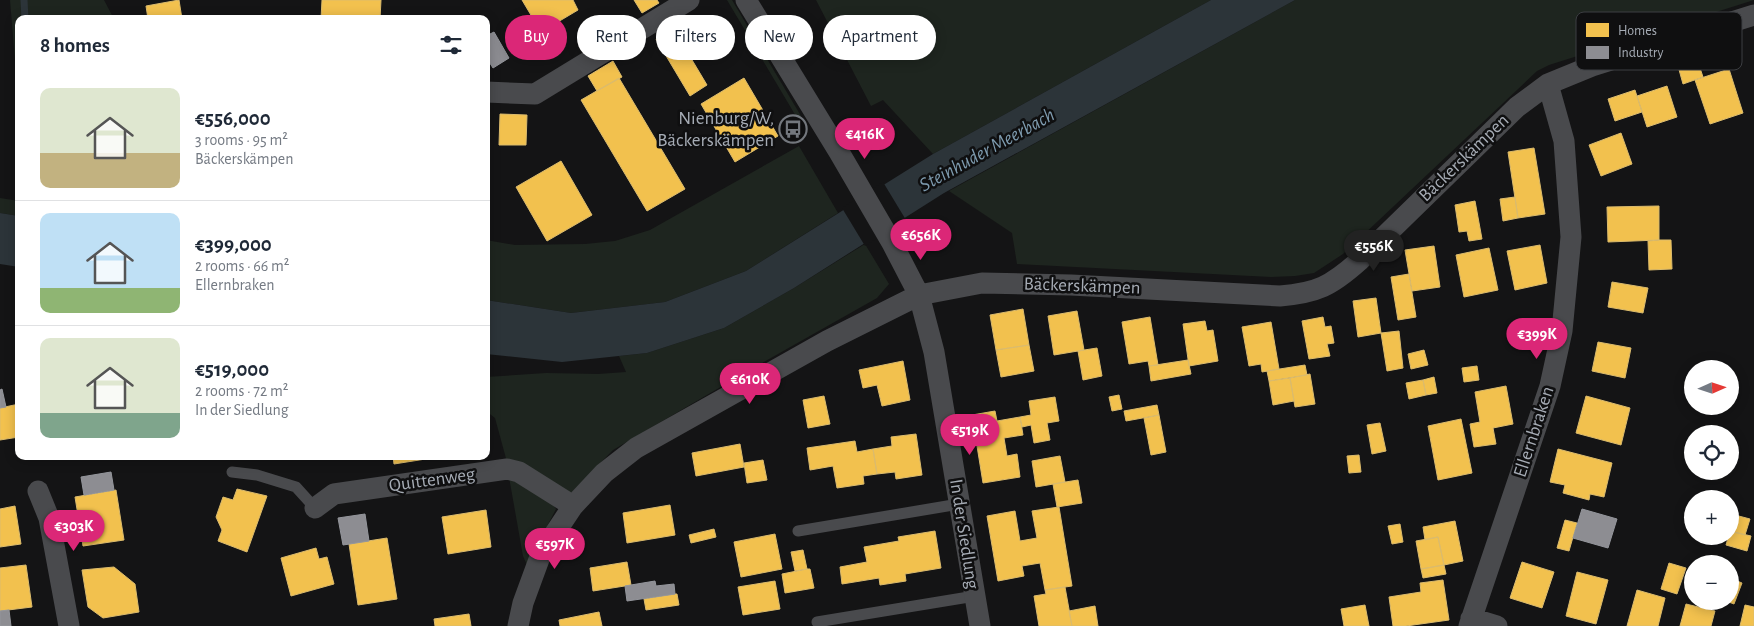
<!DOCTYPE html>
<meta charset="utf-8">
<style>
:root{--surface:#fff;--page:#f2f2f3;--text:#1f2937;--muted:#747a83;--line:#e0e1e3;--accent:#db2777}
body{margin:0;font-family:"Alegreya Sans",sans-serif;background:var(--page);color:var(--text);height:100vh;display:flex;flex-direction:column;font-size:19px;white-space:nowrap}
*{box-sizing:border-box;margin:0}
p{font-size:16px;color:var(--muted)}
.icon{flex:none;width:28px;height:28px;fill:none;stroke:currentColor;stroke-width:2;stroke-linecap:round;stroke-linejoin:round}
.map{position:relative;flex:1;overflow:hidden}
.panel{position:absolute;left:15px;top:15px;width:475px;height:445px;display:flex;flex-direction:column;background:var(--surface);border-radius:10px;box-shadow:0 2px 12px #0003}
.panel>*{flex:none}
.banner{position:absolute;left:505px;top:15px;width:475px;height:45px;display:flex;gap:10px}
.needle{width:32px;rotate:87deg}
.buttons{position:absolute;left:1684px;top:360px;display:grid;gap:10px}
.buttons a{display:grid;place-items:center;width:55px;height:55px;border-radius:50%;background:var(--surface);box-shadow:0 2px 12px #0003;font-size:25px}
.price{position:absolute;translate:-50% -42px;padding:0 11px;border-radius:18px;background:var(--accent);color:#fff;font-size:16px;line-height:32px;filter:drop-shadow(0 1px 2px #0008)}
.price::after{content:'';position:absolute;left:50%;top:30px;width:15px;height:11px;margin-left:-8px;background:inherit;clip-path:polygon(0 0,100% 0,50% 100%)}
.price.selected{background:#222;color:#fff}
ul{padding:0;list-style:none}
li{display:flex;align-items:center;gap:15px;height:125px;padding:0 25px}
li+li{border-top:1px solid var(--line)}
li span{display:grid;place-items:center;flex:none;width:140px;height:100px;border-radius:10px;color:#555}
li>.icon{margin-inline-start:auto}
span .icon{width:60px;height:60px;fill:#fffc;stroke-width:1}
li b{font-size:21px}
h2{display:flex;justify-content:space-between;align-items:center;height:60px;padding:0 25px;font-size:21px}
.chip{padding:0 18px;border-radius:22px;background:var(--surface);box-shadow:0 2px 12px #0003;font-size:18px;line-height:45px}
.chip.selected{background:var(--accent);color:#fff}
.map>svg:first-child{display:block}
.green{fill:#1e251f}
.water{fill:#2c3439}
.pier{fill:#141415}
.homes{fill:#f2c14e;stroke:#dbbb6d}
.industry{fill:#8d8d92;stroke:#94969c}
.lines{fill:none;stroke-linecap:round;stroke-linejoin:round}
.stream{stroke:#2c3439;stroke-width:7}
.lane{stroke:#494a4d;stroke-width:11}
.street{stroke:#494a4d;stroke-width:21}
.labels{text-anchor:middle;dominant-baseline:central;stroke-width:5;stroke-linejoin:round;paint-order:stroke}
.poi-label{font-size:19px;fill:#a6acb5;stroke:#0f0f10;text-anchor:end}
.street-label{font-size:19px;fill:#a6acb5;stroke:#0f0f10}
.water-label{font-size:20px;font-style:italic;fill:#7e9baf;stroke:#0f0f10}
.key{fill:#0f0f10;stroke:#3c3e42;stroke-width:1}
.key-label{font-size:14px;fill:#a6acb5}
</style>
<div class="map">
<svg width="1754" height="626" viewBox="0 0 1754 626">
<rect width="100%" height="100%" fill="#141415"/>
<path class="green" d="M10,0h94l10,19h-95v90z
M727,0h5l69,116 -4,2z
M816,0h395l-278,154 -50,-54 -12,6z
M1295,0h459l-205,65 -12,6 -194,183 -29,19 -19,3 -24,1 -254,-13 -5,-31 -63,-42z
M799,146l39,67 -92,58 -81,31 -94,11 -85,-13v-60l29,5 70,-1 30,-3 35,-11z
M0,198l19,3v15l-19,-3z
M865,244l24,40 -12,14 -136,77 -128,75 -41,42 -5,1 -60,-31 -12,-44 -9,-7v-34l60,-4 52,1 28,-2 -7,-16 28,-3 77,-25 70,-40z
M509,477l41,23 6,9 -29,56 -4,-9z"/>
<path class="water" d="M1211,0h84l-351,193 -150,95 -70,40 -77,25 -85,9 -76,-8v-54l85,13 94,-11 81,-31 187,-117z
M0,213l19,3v51l-19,-3z"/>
<path class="pier" d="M883,182l23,38 -41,26 -23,-38z"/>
<path class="homes" d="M179,0l3,19h-34l-2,-13z
M322,0h59l-1,19h-59z
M522,0h51l5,10 -37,22z
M634,0h23l2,3 -17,10z
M673,28l34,57 -17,11 -34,-57z
M1697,59l6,18 -20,7 -5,-18z
M613,61l9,16 -25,14 -9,-15z
M1729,69l14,44 -33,11 -15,-44z
M619,78l66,111 -38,22 -66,-111z
M744,78l34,58 -43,26 -34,-58z
M1667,86l10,31 -30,10 -10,-31z
M1635,90l7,22 -27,9 -7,-22z
M500,114l27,1 -1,30h-27z
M1621,133l11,31 -31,12 -12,-31z
M1534,148l11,66 -27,4 -10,-66z
M561,161l31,54 -45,26 -31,-54z
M1515,197l3,21 -15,3 -3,-22z
M1475,201l7,38 -13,2 -2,-10 -8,1 -4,-27z
M1659,206v34l-51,2 -1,-35z
M1659,240h12l1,29 -23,1 -1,-29z
M1540,245l7,38 -32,7 -8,-39z
M1434,246l6,41 -28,4 -7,-41z
M1489,248l9,42 -34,7 -8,-42z
M1409,274l7,43 -18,3 -7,-43z
M1612,282l36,6 -5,25 -35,-6z
M1376,298l5,35 -23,4 -5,-36z
M1023,309l6,36 -33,5 -6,-35z
M1077,311l7,39 -30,5 -6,-39z
M1150,317l8,48 -9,1 -1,-5 -19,3 -7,-42z
M1323,317l2,10 6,-1 3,17 -7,1 3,12 -21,3 -7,-38z
M1205,321l2,10 6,-1 5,31 -29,5 -6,-42z
M1271,322l8,47 -17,3 -1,-8 -12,2 -7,-39z
M1399,331l4,37 -16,3 -6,-38z
M1598,342l33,6 -6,30 -33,-7z
M1029,345l5,26 -33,6 -5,-27z
M1097,348l5,28 -19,4 -5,-29z
M1424,350l4,15 -17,4 -3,-15z
M1188,360l3,14 -40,7 -2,-15z
M903,361l7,39 -28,6 -5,-21 -14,3 -4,-18z
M1305,365l2,10 -38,6 -2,-10z
M1477,366l2,14 -15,2 -2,-14z
M1310,374l5,30 -20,3 -5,-29z
M1434,377l3,16 -11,2 -3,-15z
M1290,378l4,23 -21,4 -4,-24z
M1423,380l3,15 -17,4 -3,-16z
M1506,386l7,38 -20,4 3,16 -22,3 -4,-23 10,-2 -5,-30z
M1119,395l3,14 -10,2 -3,-14z
M824,396l6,28 -22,4 -5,-28z
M1586,396l44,12 -9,37 -45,-12z
M1055,397l4,24 -12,2 3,17 -16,3 -3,-18 -9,2 -2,-10 11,-2 -2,-14z
M19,404v33l-19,3v-32z
M1157,405l2,10 -33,6 -2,-10z
M995,411l2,10 23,-4 3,18 -19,3 3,18 10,-2 3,23 -37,6 -11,-68z
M1159,415l7,37 -15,3 -7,-37z
M1461,419l11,54 -34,7 -10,-54z
M1380,423l6,28 -14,3 -5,-29z
M916,434l6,41 -26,4 -1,-7 -18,2 -4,-25 19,-3 -1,-9z
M855,441l2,11 16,-3 4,25 -14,2 1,8 -27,4 -4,-22 -23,4 -3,-22z
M740,444l4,23 -48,9 -4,-23z
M1558,449l54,14 -8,34 -14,-3 -1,6 -26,-7 2,-8 -15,-3z
M1359,455l2,17 -12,1 -2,-17z
M393,456h38l1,2 -38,6z
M1060,456l5,26 -29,5 -4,-26z
M763,460l4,20 -20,3 -3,-20z
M1078,480l4,23 -25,4 -4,-23z
M237,489l30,7 -20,56 -29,-11 4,-11 -6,-13 7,-20 10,3z
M116,490l8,50 -41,6 -8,-49z
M670,505l5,30 -48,8 -4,-30z
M15,506l6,38 -21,3v-38z
M1059,507l13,79 -27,4 -5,-27 -18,3 2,10 -26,5 -11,-65 28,-5 5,30 17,-3 -5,-27z
M486,510l5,37 -43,7 -6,-37z
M1735,515l15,4 -5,16 -15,-4z
M1565,520l12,3 -8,28 -12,-3z
M1455,521l8,40 -19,4 -6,-28 -13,3 -2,-13z
M1400,524l3,18 -11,2 -4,-18z
M714,529l2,8 -25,6 -2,-8z
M935,531l6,37 -36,6 1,7 -26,4 -1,-7 -37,6 -2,-17 27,-5 -3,-15 35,-6 -1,-4z
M1730,531l21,5 -4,15 -21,-6z
M775,534l7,35 -41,8 -7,-35z
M1438,537l6,28 -23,4 -5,-28z
M387,538l10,61 -39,6 -9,-61z
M316,548l3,11 8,-2 7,27 -43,12 -10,-38z
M803,550l4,19 -12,2 -4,-19z
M627,562l4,23 -38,6 -3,-23z
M1522,562l32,10 -12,36 -32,-10z
M1669,563l17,5 -9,26 -16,-5z
M26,565l6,42 -32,4v-43z
M1444,565l2,9 -23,4 -2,-9z
M114,567l21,17 4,28 -36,6 -15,-11 -6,-37z
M807,569h3l4,19 -29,5 -3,-19z
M1577,572l31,8 -12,44 -30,-8z
M1730,578l12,5 -8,21 -8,-3h4z
M1443,580l6,40 -43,6h-13l-4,-29 32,-5 -1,-9z
M775,581l5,28 -37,6 -5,-28z
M1065,587l7,39h-33l-5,-30 12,-2 -1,-4z
M1637,590l28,8 -7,28h-31z
M675,594h2l2,11 -33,5 -2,-11z
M1686,604l29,7 -4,15h-31z
M1365,605l4,21h-25l-3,-17z
M1745,605l9,2v19h-14z
M1095,606l3,20h-26l-3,-15z
M599,612l3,14h-42l-1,-6z
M469,614l2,12h-36l-1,-7z"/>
<path class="industry" d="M494,32l15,26 -16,10 -7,-11v-21z
M2,389l4,18 -6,1v-18z
M111,472l3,18 -30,5 -3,-18z
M1582,509l35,10 -9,29 -35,-10z
M365,514l4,27 -26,4 -5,-27z
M655,581l1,5 18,-2 1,10 -48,7 -2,-15z
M9,610l2,16h-11v-15z"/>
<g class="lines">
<path class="stream" d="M24,0l1,19"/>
<path class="lane" d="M232,472l25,3 39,12 19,21
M798,531l161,-27
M817,622l158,-26"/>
<path class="street" d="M746,0l93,152 53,91 27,52 15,57 46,274
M486,92l49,2 154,-94
M38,491l11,27 20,108
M315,508l19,-14 173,-25 12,3 54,34
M1471,618l26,8
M518,626l5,-23 18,-49 32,-48 31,-33 32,-25 191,-107 92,-46 63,-12 89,2 209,11c37,-3 51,-10 79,-35l158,-154 31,-23 44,-18 162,-51
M1469,626l81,-240 12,-55 9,-94 -7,-96 -16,-57"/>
</g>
<defs>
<g id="bus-ring" transform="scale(1.4375)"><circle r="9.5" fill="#0f0f10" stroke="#73777d" stroke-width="1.5"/><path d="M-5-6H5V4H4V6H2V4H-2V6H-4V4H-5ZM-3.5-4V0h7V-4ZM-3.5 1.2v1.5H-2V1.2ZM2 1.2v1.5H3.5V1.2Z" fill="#73777d"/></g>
</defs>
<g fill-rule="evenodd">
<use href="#bus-ring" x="793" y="129"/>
</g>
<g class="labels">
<g class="poi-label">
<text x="774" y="118">Nienburg/W,<tspan x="774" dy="22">Bäckerskämpen</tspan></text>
</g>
<g class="street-label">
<text transform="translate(1464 158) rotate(-44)">Bäckerskämpen</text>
<text transform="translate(1082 286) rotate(2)">Bäckerskämpen</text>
<text transform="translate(1534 432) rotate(-72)">Ellernbraken</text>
<text transform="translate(432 480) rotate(-8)">Quittenweg</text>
<text transform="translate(964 534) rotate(81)">In der Siedlung</text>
</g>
<g class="water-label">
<text transform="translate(987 150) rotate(-29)">Steinhuder Meerbach</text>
</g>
</g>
<rect x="1576" y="12" width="166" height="58" rx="8" class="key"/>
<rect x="1586" y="23" width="23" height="14" fill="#f2c14e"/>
<rect x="1586" y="46" width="23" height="13" fill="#8d8d92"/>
<g class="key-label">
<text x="1618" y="35">Homes</text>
<text x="1618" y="57">Industry</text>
</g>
</svg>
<div class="buttons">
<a><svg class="needle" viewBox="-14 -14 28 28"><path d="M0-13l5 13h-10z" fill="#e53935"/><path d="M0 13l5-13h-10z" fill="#747a83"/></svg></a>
<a><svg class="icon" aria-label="locate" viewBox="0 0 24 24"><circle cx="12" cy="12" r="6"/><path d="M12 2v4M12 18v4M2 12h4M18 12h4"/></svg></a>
<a>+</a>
<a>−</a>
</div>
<b class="price" style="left:865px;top:160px">€416K</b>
<b class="price" style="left:921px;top:261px">€656K</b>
<b class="price selected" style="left:1374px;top:272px">€556K</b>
<b class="price" style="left:1537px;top:360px">€399K</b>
<b class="price" style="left:750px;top:405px">€610K</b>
<b class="price" style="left:970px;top:456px">€519K</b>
<b class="price" style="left:74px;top:552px">€303K</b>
<b class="price" style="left:555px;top:570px">€597K</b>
<div class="banner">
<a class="chip selected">Buy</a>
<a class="chip">Rent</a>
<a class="chip">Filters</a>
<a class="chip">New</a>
<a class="chip">Apartment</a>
</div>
<section class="panel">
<h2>8 homes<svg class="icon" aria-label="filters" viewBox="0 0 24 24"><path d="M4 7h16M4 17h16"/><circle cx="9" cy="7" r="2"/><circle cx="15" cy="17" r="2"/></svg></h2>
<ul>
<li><span style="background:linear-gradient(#dfe7d0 65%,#c2b280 0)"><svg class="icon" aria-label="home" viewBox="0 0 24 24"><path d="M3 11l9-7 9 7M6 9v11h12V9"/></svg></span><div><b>€556,000</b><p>3 rooms · 95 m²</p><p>Bäckerskämpen</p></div></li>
<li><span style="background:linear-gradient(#bfe0f5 75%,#8fb573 0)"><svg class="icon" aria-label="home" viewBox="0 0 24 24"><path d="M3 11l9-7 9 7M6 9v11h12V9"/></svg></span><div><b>€399,000</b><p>2 rooms · 66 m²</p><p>Ellernbraken</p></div></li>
<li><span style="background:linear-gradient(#dfe7d0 75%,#7fa58c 0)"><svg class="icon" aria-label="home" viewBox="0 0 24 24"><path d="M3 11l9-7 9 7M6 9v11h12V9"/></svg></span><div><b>€519,000</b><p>2 rooms · 72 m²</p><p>In der Siedlung</p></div></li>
</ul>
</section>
</div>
